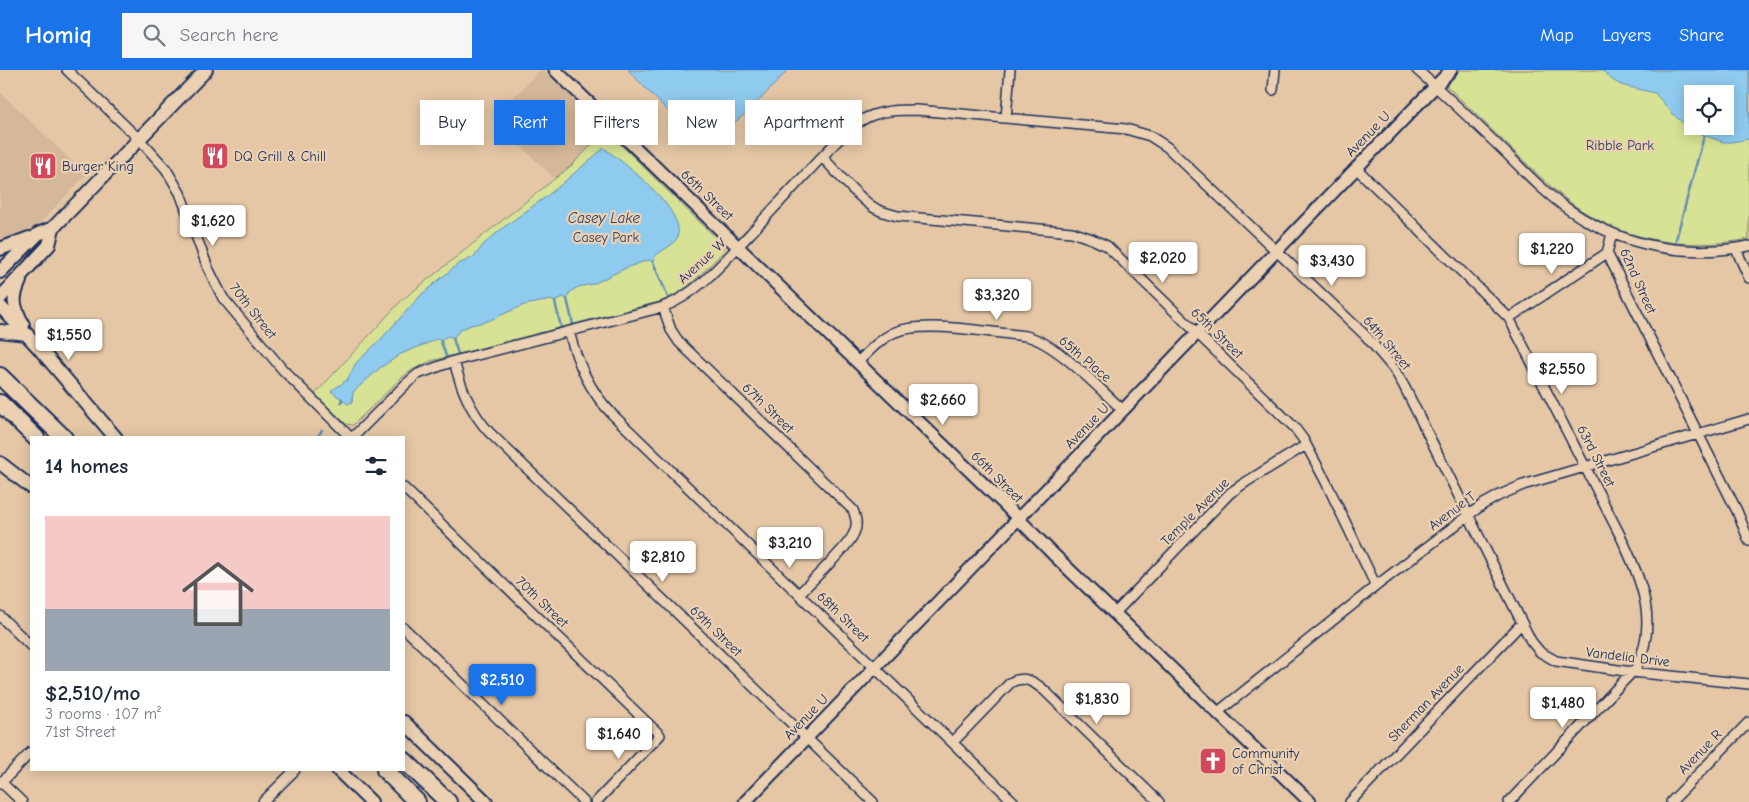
<!DOCTYPE html>
<meta charset="utf-8">
<style>
:root{--surface:#fff;--page:#f6f6f7;--text:#1f2937;--muted:#747a83;--accent:#1a73e8}
body{margin:0;font-family:"Comic Neue",sans-serif;background:var(--page);color:var(--text);height:100vh;display:flex;flex-direction:column;font-size:19px;white-space:nowrap}
*{box-sizing:border-box;margin:0}
p{font-size:16px;color:var(--muted)}
.icon{flex:none;width:28px;height:28px;fill:none;stroke:currentColor;stroke-width:2;stroke-linecap:round;stroke-linejoin:round}
.map{position:relative;flex:1;overflow:hidden}
.drawer{position:absolute;left:30px;top:366px;width:375px;height:335px;display:flex;flex-direction:column;background:var(--surface);border-radius:0px;box-shadow:0 2px 12px #0003}
.drawer>*{flex:none}
.hud{position:absolute;left:420px;top:30px;width:475px;height:45px;display:flex;gap:10px}
.buttons{position:absolute;left:1684px;top:15px;display:grid;gap:10px}
.buttons a{display:grid;place-items:center;width:50px;height:50px;border-radius:0px;background:var(--surface);box-shadow:0 2px 12px #0003;font-size:25px}
.price{position:absolute;translate:-50% -42px;padding:0 11px;border-radius:5px;background:#fff;color:#222;font-size:16px;line-height:32px;filter:drop-shadow(0 1px 2px #0008)}
.price::after{content:'';position:absolute;left:50%;top:30px;width:15px;height:11px;margin-left:-8px;background:inherit;clip-path:polygon(0 0,100% 0,50% 100%)}
.price.on{background:var(--accent);color:#fff}
ul{padding:0;list-style:none}
li{display:grid;align-content:center;gap:10px;height:265px;padding:0 15px}
li span{display:grid;place-items:center;height:155px;border-radius:0px;color:#555}
li>.icon{margin-inline-start:auto}
span .icon{width:90px;height:90px;fill:#fffc;stroke-width:1}
li b{font-size:21px}
h2{display:flex;justify-content:space-between;align-items:center;height:60px;padding:0 15px;font-size:21px}
.pill{padding:0 18px;border-radius:0px;background:var(--surface);box-shadow:0 2px 12px #0003;font-size:18px;line-height:45px}
.pill.on{background:var(--accent);color:#fff}
header{display:flex;align-items:center;gap:30px;box-sizing:border-box;height:70px;padding:0 25px;background:var(--accent);color:#fff}
header strong{font-size:24px}
nav{display:flex;gap:28px;margin-inline-start:auto;font-size:18px}
.search{width:350px;height:45px;background:var(--page);display:flex;align-items:center;gap:12px;box-sizing:border-box;padding:0 18px;border-radius:0px;color:var(--muted);font-size:19px}
.map>svg:first-child{display:block}
.built{fill:#d5b899}
.green{fill:#d7e295;stroke:#79887a;fill-rule:evenodd}
.water{fill:#8fcbef;stroke:#618db5;fill-rule:evenodd}
.lines{fill:none;stroke-linecap:round;stroke-linejoin:round}
.stream{stroke:#618db5;stroke-width:2.5}
.minor-casing{stroke:#1b2f5e;stroke-width:12}
.tertiary-casing{stroke:#1b2f5e;stroke-width:15}
.secondary-casing{stroke:#1b2f5e;stroke-width:16}
.motorway-casing{stroke:#1b2f5e;stroke-width:20}
.minor{stroke:#ebd0b2;stroke-width:9}
.tertiary{stroke:#ebd0b2;stroke-width:11}
.secondary{stroke:#ebd0b2;stroke-width:12}
.motorway{stroke:#ebd0b2;stroke-width:16}
.labels{text-anchor:middle;dominant-baseline:central;stroke-width:4.5;stroke-linejoin:round;paint-order:stroke}
.street-label{font-size:14px;fill:#1b2f5e;stroke:#ebd0b2}
.park-label{font-size:14px;fill:#2e4164;stroke:#ebd0b2}
.poi-label{font-size:14px;fill:#1b2f5e;stroke:#ebd0b2;text-anchor:start}
.water-label{font-size:15px;font-style:italic;fill:#273f6c;stroke:#ebd0b2}
</style>
<header>
<strong>Homiq</strong>
<div class="search"><svg class="icon" aria-label="search" viewBox="0 0 24 24"><circle cx="10" cy="10" r="6"/><path d="M15 15l6 6"/></svg>Search here</div>
<nav><a>Map</a><a>Layers</a><a>Share</a></nav>
</header>
<div class="map">
<svg width="1749" height="732" viewBox="0 0 1749 732">
<rect width="100%" height="100%" fill="#e5c7a5"/>
<filter id="ink" filterUnits="userSpaceOnUse"><feTurbulence type="fractalNoise" baseFrequency=".02" numOctaves="2"/><feDisplacementMap in="SourceGraphic" scale="10" xChannelSelector="R" yChannelSelector="G"/><feConvolveMatrix kernelMatrix="1 2 1 2 8 2 1 2 1" color-interpolation-filters="sRGB"/></filter>
<g filter="url(#ink)">
<path class="built" d="M540,0h3l63,60 -34,35 -17,14 -62,-60z
M0,22l86,83 -50,52 -13,7 -23,10z"/>
<path class="green" d="M1458,0h291v169c-54,10 -110,5 -158,-23 -27,-15 -48,-37 -70,-58 -25,-24 -49,-48 -74,-72v-5zM1692,24h33v32h-33z
M606,60l117,115 1,4 -3,5c-19,19 -36,39 -62,48l-228,59 -19,9 -12,9 -47,46 -7,-1 -31,-30 87,-94 170,-135z"/>
<path class="water" d="M628,0h160c-16,16 -62,71 -86,66 -16,-3 -60,-52 -74,-66z
M1602,0h147v69l-18,3h-8l-22,-8 -17,-10 -11,-10 -18,-21 -34,-8 -10,-6zM1692,24h33v32h-33z
M604,78c19,14 84,63 73,90 -5,11 -23,13 -24,24l-5,-2 -22,8 -33,16 -15,3 -8,5 -3,7 -4,-2 -8,5 -4,-2 -27,5 -36,16 -17,4 -11,5 -7,8c-5,-3 -8,-2 -12,3l-4,-2 -4,2 -32,13 -21,14 -27,24 -1,10 -4,2 -17,-13 16,-11 9,-17 25,-24 40,-44 37,-31 16,-7 10,-13 20,-17 47,-34z"/>
<g class="lines">
<path class="stream" d="M1675,173l29,-107
M653,192l15,35
M567,229l6,25
M555,232l6,25
M453,268l5,16
M441,271l5,15
M341,332l1,-3
M317,368l5,-8"/>
<g class="minor-casing">
<path id="minor" d="M67,0l72,69 27,30 14,24 28,75 15,30 60,72 68,68
M1417,0c31,27 60,55 89,83 21,21 41,42 65,58 53,36 116,47 178,35
M1273,20l2,-20
M1006,48l4,-48
M822,87c16,16 32,37 51,50 7,5 17,7 25,9l174,16 20,7 15,7 187,181 9,12 23,43 50,104
M1356,98l153,150 113,221c20,44 37,83 14,129l-127,134
M1612,164l-5,19 130,258 12,30
M1736,179l13,29
M663,237l8,23 8,12 174,168c3,8 5,15 1,23 -6,15 -42,47 -55,61
M1509,248l98,-65
M569,262c9,32 20,58 43,82l402,388
M454,291c7,27 16,50 35,71l384,370
M858,292c11,-11 21,-22 35,-29 28,-14 101,0 133,3 31,7 72,52 97,74
M352,368l54,-54 12,-10 36,-13 209,-54c35,-13 61,-46 87,-73 22,-24 45,-48 67,-72 15,-15 32,-36 51,-45 16,-7 32,-7 49,-7l209,19 24,7 17,11 199,189 28,33 10,17 127,255 9,11 16,9 76,11 117,12
M404,418l256,247 -64,67
M1115,543l115,-120 16,-11 60,-37
M0,546l31,30
M404,558l180,174
M1218,642l158,-126 106,-81 18,-10 23,-10 226,-66
M953,672l57,-59c13,-8 23,-2 34,7l115,112
M0,711l22,21
M0,714l31,-32
M263,732l32,-32
M1350,732l172,-179
M1671,732l78,-80"/>
</g>
<g class="tertiary-casing">
<path id="tertiary" d="M555,0l447,432 51,52 257,248
M745,732l706,-732"/>
</g>
<g class="secondary-casing">
<path id="secondary" d="M0,179l29,-11
M0,202l38,-38 15,-6 153,-158
M20,211c-9,19 -6,25 3,44
M0,228l49,-53 4,-17
M0,236l38,41 78,91
M0,261l27,3
M0,393l31,24
M404,652l82,80
M338,700l33,32"/>
</g>
<g class="motorway-casing">
<path id="motorway" d="M0,306l64,62
M0,333l36,35
M404,690l44,42
M385,700l32,32"/>
</g>
<use href="#minor" class="minor"/>
<use href="#tertiary" class="tertiary"/>
<use href="#secondary" class="secondary"/>
<use href="#motorway" class="motorway"/>
</g>
</g>
<defs>
<g id="restaurant-square" transform="scale(1.4375)"><rect x="-9" y="-9" width="18" height="18" rx="4" fill="#d1495b" stroke="#ebd0b2"/><path d="M-5-6h1v4h1v-4h1v4h1v-4h1v5L-1.5 .5V6h-2V.5L-5-1ZM5-6V6H3V1.5H1.5Q1.5-4 5-6Z" fill="#fff"/></g>
<g id="church-square" transform="scale(1.4375)"><rect x="-9" y="-9" width="18" height="18" rx="4" fill="#d1495b" stroke="#ebd0b2"/><path d="M-1.2-6h2.4v3.5h3.3v2.4h-3.3V6h-2.4V-.1h-3.3v-2.4h3.3Z" fill="#fff"/></g>
</defs>
<g fill-rule="evenodd">
<use href="#restaurant-square" x="215" y="86"/>
<use href="#restaurant-square" x="43" y="96"/>
<use href="#church-square" x="1213" y="691"/>
</g>
<g class="labels">
<g class="street-label">
<text transform="translate(1368 64) rotate(-46)">Avenue U</text>
<text transform="translate(707 125) rotate(44)">66th Street</text>
<text transform="translate(702 191) rotate(-43)">Avenue W</text>
<text transform="translate(1638 211) rotate(66)">62nd Street</text>
<text transform="translate(253 241) rotate(52)">70th Street</text>
<text transform="translate(1217 263) rotate(44)">65th Street</text>
<text transform="translate(1387 273) rotate(50)">64th Street</text>
<text transform="translate(1085 289) rotate(40)">65th Place</text>
<text transform="translate(768 338) rotate(44)">67th Street</text>
<text transform="translate(1087 356) rotate(-46)">Avenue U</text>
<text transform="translate(1596 386) rotate(63)">63rd Street</text>
<text transform="translate(997 407) rotate(45)">66th Street</text>
<text transform="translate(1452 441) rotate(-37)">Avenue T</text>
<text transform="translate(1195 442) rotate(-45)">Temple Avenue</text>
<text transform="translate(542 532) rotate(44)">70th Street</text>
<text transform="translate(843 547) rotate(44)">68th Street</text>
<text transform="translate(716 561) rotate(44)">69th Street</text>
<text transform="translate(1628 587) rotate(7)">Vandelia Drive</text>
<text transform="translate(1426 633) rotate(-46)">Sherman Avenue</text>
<text transform="translate(806 647) rotate(-46)">Avenue U</text>
<text transform="translate(1700 682) rotate(-46)">Avenue R</text>
</g>
<g class="park-label">
<text x="1620" y="75">Ribble Park</text>
<text x="606" y="167">Casey Park</text>
</g>
<g class="poi-label">
<text x="234" y="86">DQ Grill &amp; Chill</text>
<text x="62" y="96">Burger King</text>
<text x="1232" y="683">Community<tspan x="1232" dy="16">of Christ</tspan></text>
</g>
<g class="water-label">
<text x="604" y="148">Casey Lake</text>
</g>
</g>
</svg>
<div class="buttons">
<a><svg class="icon" aria-label="locate" viewBox="0 0 24 24"><circle cx="12" cy="12" r="6"/><path d="M12 2v4M12 18v4M2 12h4M18 12h4"/></svg></a>
</div>
<b class="price" style="left:213px;top:177px">$1,620</b>
<b class="price" style="left:1552px;top:205px">$1,220</b>
<b class="price" style="left:1163px;top:214px">$2,020</b>
<b class="price" style="left:1332px;top:217px">$3,430</b>
<b class="price" style="left:997px;top:251px">$3,320</b>
<b class="price" style="left:69px;top:291px">$1,550</b>
<b class="price" style="left:1562px;top:325px">$2,550</b>
<b class="price" style="left:943px;top:356px">$2,660</b>
<b class="price" style="left:790px;top:499px">$3,210</b>
<b class="price" style="left:663px;top:513px">$2,810</b>
<b class="price on" style="left:502px;top:636px">$2,510</b>
<b class="price" style="left:1097px;top:655px">$1,830</b>
<b class="price" style="left:1563px;top:659px">$1,480</b>
<b class="price" style="left:619px;top:690px">$1,640</b>
<div class="hud">
<a class="pill">Buy</a>
<a class="pill on">Rent</a>
<a class="pill">Filters</a>
<a class="pill">New</a>
<a class="pill">Apartment</a>
</div>
<section class="drawer">
<h2>14 homes<svg class="icon" aria-label="filters" viewBox="0 0 24 24"><path d="M4 7h16M4 17h16"/><circle cx="9" cy="7" r="2"/><circle cx="15" cy="17" r="2"/></svg></h2>
<ul>
<li><span style="background:linear-gradient(#f6c9c9 60%,#9aa5b1 0)"><svg class="icon" aria-label="home" viewBox="0 0 24 24"><path d="M3 11l9-7 9 7M6 9v11h12V9"/></svg></span><div><b>$2,510/mo</b><p>3 rooms · 107 m²</p><p>71st Street</p></div></li>
</ul>
</section>
</div>
